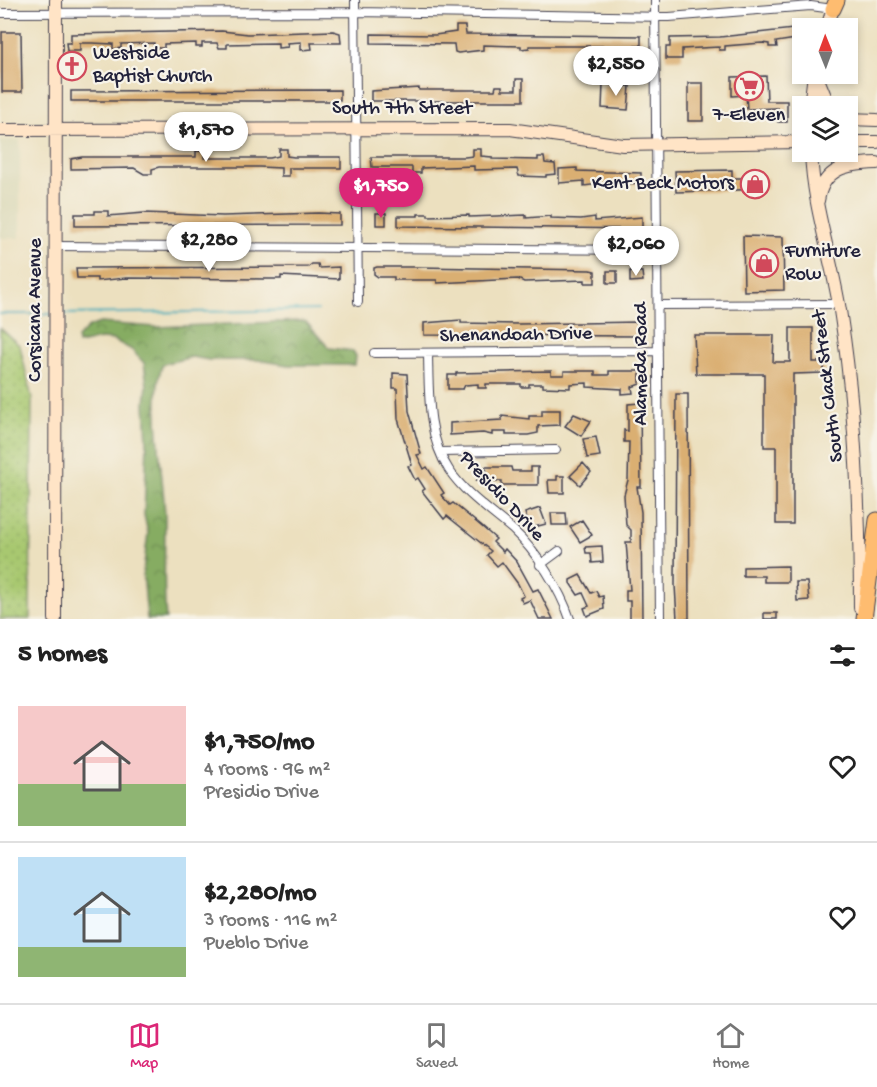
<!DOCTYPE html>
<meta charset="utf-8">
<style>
:root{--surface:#fff;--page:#f6f6f6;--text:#222;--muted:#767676;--line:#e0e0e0;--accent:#db2777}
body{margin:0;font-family:"Gochi Hand",sans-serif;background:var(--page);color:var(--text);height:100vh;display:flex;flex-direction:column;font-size:22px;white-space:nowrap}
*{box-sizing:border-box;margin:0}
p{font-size:20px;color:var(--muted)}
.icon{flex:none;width:33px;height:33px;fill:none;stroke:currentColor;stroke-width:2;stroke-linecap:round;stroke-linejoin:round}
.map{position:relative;height:619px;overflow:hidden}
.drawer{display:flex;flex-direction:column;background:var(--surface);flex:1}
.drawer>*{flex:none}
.needle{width:39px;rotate:359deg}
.fabs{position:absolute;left:792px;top:18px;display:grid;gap:12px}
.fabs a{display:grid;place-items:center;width:66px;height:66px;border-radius:0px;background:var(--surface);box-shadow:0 3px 9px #0003;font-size:30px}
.price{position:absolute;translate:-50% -51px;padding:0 14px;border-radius:21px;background:#fff;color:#222;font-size:20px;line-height:39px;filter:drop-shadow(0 2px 3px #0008)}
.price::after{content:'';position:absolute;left:50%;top:36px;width:18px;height:14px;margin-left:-9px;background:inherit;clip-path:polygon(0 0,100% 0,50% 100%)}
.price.active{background:var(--accent);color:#fff}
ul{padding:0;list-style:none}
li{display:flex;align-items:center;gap:18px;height:150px;padding:0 18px}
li+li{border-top:2px solid var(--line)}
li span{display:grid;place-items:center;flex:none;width:168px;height:120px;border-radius:0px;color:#555}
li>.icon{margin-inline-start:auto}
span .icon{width:72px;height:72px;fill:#fffc;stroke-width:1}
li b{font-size:26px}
h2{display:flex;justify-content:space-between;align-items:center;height:72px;padding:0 18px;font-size:26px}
.tab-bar{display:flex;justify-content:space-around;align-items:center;height:84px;border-top:2px solid var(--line);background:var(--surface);font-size:16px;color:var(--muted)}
.tab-bar a{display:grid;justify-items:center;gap:3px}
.tab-bar .active{color:var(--accent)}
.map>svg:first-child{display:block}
.built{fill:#dbd9b8}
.grass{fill:url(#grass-dots);stroke:#657556;stroke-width:1.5}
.forest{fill:url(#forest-crowns);stroke:#54674e;stroke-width:1.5}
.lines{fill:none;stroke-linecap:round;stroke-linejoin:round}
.stream{stroke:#3caabb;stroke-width:2}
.building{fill:#daaf72}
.street-casing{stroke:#403e4f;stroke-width:10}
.secondary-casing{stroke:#403e4f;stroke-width:14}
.highway-casing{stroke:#403e4f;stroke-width:17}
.street{stroke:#fff;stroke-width:8}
.secondary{stroke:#ffe4c6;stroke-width:12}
.highway{stroke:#febc70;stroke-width:15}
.labels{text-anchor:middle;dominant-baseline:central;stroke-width:4.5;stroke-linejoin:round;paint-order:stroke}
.poi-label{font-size:20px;fill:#22223b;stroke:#f7f3e8;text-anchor:start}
.street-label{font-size:20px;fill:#22223b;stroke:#f7f3e8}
</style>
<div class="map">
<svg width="877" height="619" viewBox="0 0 877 619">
<defs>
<pattern id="grass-dots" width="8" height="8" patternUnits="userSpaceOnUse" patternTransform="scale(1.5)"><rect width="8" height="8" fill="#a8c870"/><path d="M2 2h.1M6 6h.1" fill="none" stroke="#90ac62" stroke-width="1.8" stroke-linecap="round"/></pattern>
<pattern id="forest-crowns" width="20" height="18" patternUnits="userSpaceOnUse" patternTransform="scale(1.5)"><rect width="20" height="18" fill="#86ac62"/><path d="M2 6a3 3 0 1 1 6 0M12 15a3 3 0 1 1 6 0" fill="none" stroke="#6d8c52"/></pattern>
</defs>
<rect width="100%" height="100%" fill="#f7f3e8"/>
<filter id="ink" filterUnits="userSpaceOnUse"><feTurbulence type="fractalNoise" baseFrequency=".0167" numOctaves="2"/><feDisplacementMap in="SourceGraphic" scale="12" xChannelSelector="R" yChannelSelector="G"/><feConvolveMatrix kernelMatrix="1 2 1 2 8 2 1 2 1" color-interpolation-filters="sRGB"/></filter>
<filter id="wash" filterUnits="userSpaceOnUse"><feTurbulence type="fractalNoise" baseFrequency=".008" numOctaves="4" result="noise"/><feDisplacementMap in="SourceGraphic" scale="24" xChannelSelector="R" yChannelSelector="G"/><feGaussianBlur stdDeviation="1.35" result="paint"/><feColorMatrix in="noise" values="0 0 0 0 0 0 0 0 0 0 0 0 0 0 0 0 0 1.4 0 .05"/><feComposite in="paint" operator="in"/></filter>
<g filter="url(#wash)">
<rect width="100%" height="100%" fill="#ece0bf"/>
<path class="built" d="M20,140v98h-20v-97z"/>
<path class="grass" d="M0,328l20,18 12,53 -2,220h-30z"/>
<path class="forest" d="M301,321l5,1 23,26 24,3 3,5 -1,9h-67l-30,-5h-49l-17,-3 -29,7c-15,34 2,116 2,157 0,33 -2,65 1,98h-19l-4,-47 5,-39 -4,-18 3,-72 -2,-40 2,-18 -3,-22 -12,-13 -18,-10 -14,-1 -22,5 -1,-6 12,-11 11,-4 56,4z"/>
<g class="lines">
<path class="stream" d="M0,314h51
M60,314l258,-4"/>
</g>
<g id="blocks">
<path class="building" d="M456,26h9l1,8 175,2v10h-112v2l-8,1v-3l-38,-1v5l-25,3 -3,-1 -1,-8 -83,-1v-9l64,1 21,-3z
M802,28v10l-26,4 1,5h-8v-3l-7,-1 -37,3v4h-6v-3l-37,2v10h-16v-12h4v-9l50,-1z
M222,31l26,3 85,-3 7,2 1,10h-30l1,6 -11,1v-8l-14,1 1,4 -10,1v-5l-51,1v4h-8l-2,-5h-15v4h-6v-4l-32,1v4h-10v-5l-33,1v4l-8,1v-5l-21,-1h-12v8h-13l-1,-8h5v-9z
M2,32h19l1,60h-20z
M766,76l1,25h20v21h-9v-14l-31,1 -1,-14 -14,1v-19z
M516,79h7v22h-152v-10l48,-3v2h76l1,-4h6v4h14z
M688,83h15v38h-15z
M603,84l27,2 -2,24 -26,-2z
M340,90v10l-9,1h-260v-10z
M279,149h8v7l7,1h47v11h-52v8h-8v-8l-22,-1h-100l-7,2v5h-8l-10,-6 -63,1v-10l11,-2h114v-6h8v7h66l9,-2z
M473,149h8v7l11,1v2l46,1v-3h6l1,6 10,1 1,10 -10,1v2l-27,-1 -2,-7 -43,1v-4l-53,2v5h-9v-6h-40l-1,-10h94l8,-1z
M577,168v3l64,2v10l-18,1v-3l-39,5v-5l-25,2v-14z
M732,170v8h35v11l-91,3 -1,-21z
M95,211h13v5l36,-3 79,3 95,-3 22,1v11l-265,1v-12h20z
M376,213h10v12h-10z
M418,214h10v2l41,-1v2l57,-2v3l25,-2v2l30,1 14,-2v4l47,-4v12l-244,-3v-10h20z
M743,236l40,1 1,53 -40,1z
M312,264h6l1,4 20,-1v12l-58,-3v3h-16l-139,-1 -29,3v-3h-20l-1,-10 232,-1z
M419,267l171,3 5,1v12h-10v-3l-61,2 -6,-3 -81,4v-3h-43v-3h-16l-4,-3v-6l3,-1z
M607,271h10v12h-10z
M630,271l12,1 1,9 -13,1z
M461,320v3l58,1 121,-2v14l-216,-1v-12z
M790,328h23v34h11v11l-31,1v150h-17v-77h-12v-73h-68l-2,-39h80l-1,27h17z
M551,371v4h13v-4h31v4h14v-4h31v13l-8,3 1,6 -11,1v-5l-35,-2v-4l-17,1v4l-27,-1v-3h-14v3h-8v-3h-35v4h-8v-4l-13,1 -2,4h-15v-14h8v-2z
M393,373l14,1 2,37 12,43 -4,1 7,14 3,-2 17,26 -3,2 9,10 3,-2 28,23 15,13 -3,3 10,10 2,-3 12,13 16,29 5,-2 15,30h-14l-9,-19 -7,3 -3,-5 4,-2 -6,-12 -16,-22 -5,4 -10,-11 4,-4 -44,-35 -3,3 -22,-28 3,-2 -7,-11 -3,2 -7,-14 4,-1 -14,-46 -1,-31h-4z
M676,394h12l1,225h-12l-2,-34z
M640,403l1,84h-4l4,25 1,107h-12v-18h-4v-11h4l-4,-48h5v-12l-5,-5 -2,-30 4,-15 1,-38h-5v-12l4,1v-27z
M542,410h18v15l-22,1v7l-10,2h-22v-3h-14v3l-9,-2 -33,2v-12l52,-3v-4l27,3v-3h13z
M574,414l17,7 -10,15 -16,-10z
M596,437l4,19 -13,2 -4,-19z
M583,463l8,9 -11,13 -10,-9z
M484,467h27l1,4h19v-4h7v18h-36v-4l-25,-1 10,-9z
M557,476h7v17h-15l-1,-13h9z
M540,508l6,16 -16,4 -5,-15z
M551,513h15l1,12h-15z
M582,520l10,15 -12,7 -10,-15z
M602,546l1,16 -11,1 -1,-10h-5l-1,-6z
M788,566v16h-24v-6h-21v-9z
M580,575l11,18 5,-2 3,6 4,-1 1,13 -17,7 -3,-8 5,-2 -6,-13 -5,2 -8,-12v-3z
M796,582h11l2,18 -12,1z
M764,613h13v6h-13z"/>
</g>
</g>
<g filter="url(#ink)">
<use href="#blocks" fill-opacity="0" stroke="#403e4f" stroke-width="1.5"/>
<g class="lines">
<g class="street-casing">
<path id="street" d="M355,0l3,302
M655,0l5,619
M0,13l355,-1 314,5 142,-11 22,3
M55,246l603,4
M658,305l181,-1
M374,353l284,-2
M428,354c1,38 -1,83 21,116 17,25 42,41 64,60 23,21 47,59 57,89
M440,452l116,-2
M540,565l19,-14"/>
</g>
<g class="secondary-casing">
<path id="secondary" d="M827,28l8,-27
M816,74l13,32
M810,106l4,-32
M848,119l29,1
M0,130l510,-1 113,16 179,-3
M848,142h29
M811,152c2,56 22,109 30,165 15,97 19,193 19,291
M818,201c5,-34 30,-37 59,-38
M55,619l1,-619"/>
</g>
<g class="highway-casing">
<path id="highway" d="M833,9l4,-9
M864,619l13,-99"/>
</g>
<use href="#street" class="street"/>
<use href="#secondary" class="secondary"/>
<use href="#highway" class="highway"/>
</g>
</g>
<defs>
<g id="church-ring" transform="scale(1.5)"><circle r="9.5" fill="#f7f3e8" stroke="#d1495b" stroke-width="1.5"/><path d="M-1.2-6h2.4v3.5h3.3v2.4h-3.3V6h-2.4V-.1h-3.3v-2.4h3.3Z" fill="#d1495b"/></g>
<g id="supermarket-ring" transform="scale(1.5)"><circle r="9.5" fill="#f7f3e8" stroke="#d1495b" stroke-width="1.5"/><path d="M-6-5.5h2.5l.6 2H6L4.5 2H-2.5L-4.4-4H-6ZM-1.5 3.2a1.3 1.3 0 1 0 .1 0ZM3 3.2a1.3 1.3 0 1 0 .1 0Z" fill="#d1495b"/></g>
<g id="shop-ring" transform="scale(1.5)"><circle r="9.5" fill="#f7f3e8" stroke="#d1495b" stroke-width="1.5"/><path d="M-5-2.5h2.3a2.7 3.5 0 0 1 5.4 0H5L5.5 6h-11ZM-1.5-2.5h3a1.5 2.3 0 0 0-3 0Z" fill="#d1495b"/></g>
</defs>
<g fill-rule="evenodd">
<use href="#church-ring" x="72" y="66"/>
<use href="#supermarket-ring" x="749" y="86"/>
<use href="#shop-ring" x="755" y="184"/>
<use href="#shop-ring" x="764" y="263"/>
</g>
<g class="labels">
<g class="poi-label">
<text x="93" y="54">Westside<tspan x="93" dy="23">Baptist Church</tspan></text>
<text x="749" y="116" text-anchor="middle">7-Eleven</text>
<text x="734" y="184" text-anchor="end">Kent Beck Motors</text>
<text x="785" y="252">Furniture<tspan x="785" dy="23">Row</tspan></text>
</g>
<g class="street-label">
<text x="402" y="109">South 7th Street</text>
<text transform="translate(36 310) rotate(-90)">Corsicana Avenue</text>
<text transform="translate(516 336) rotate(-1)">Shenandoah Drive</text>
<text transform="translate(642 364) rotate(-90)">Alameda Road</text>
<text transform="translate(829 386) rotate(-97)">South Clack Street</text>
<text transform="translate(501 497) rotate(47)">Presidio Drive</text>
</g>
</g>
</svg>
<div class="fabs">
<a><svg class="needle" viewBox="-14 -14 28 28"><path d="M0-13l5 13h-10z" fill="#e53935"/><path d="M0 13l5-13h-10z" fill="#767676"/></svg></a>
<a><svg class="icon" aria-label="layers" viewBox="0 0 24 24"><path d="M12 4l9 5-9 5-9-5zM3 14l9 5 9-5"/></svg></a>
</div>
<b class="price" style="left:616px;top:97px">$2,550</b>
<b class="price" style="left:206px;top:163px">$1,570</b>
<b class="price active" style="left:381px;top:219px">$1,750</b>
<b class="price" style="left:209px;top:273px">$2,280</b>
<b class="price" style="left:636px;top:277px">$2,060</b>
</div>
<section class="drawer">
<h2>5 homes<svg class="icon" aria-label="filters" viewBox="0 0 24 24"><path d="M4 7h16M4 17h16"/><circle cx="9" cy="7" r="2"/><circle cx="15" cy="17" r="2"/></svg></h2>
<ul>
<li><span style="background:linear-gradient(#f6c9c9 65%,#8fb573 0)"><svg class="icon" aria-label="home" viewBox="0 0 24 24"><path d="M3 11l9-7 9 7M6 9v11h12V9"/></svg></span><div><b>$1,750/mo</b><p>4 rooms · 96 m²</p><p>Presidio Drive</p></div><svg class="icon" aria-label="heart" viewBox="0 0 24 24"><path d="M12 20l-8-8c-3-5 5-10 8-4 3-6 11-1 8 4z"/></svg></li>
<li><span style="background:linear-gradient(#bfe0f5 75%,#8fb573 0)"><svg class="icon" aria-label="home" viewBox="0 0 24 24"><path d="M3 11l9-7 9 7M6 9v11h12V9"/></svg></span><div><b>$2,280/mo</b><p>3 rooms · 116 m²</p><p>Pueblo Drive</p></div><svg class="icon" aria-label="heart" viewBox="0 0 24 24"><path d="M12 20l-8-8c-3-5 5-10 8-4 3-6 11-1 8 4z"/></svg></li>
</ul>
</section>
<nav class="tab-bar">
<a class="active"><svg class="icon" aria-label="map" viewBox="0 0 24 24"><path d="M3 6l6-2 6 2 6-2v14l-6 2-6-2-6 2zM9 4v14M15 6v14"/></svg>Map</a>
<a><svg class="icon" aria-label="saved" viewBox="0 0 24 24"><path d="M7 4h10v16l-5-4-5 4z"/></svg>Saved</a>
<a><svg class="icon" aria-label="home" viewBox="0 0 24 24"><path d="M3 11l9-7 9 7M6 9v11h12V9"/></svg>Home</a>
</nav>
